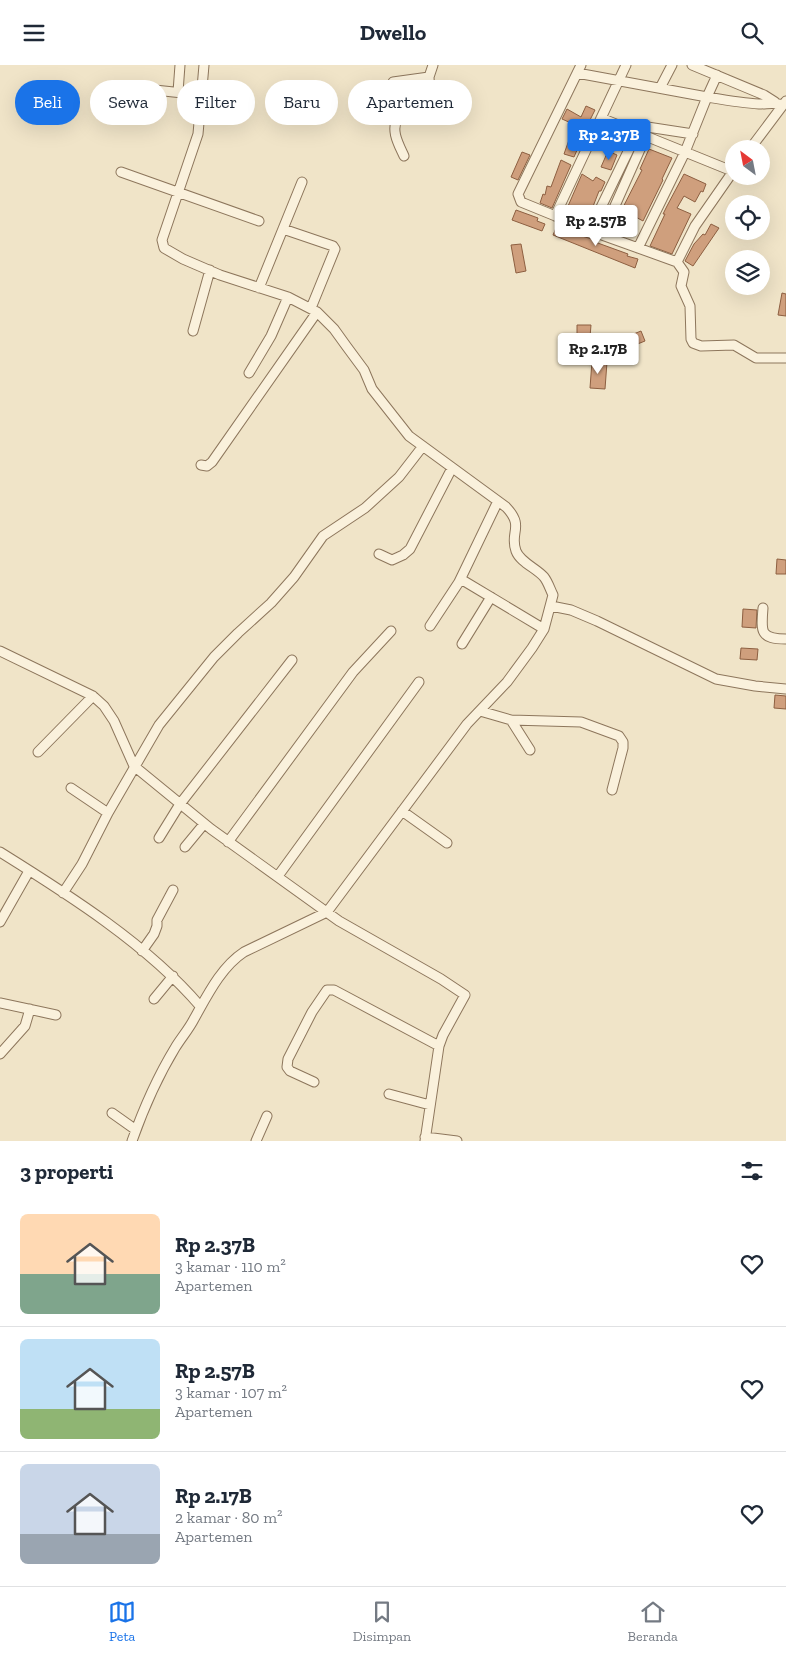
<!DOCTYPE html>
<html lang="id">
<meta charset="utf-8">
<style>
:root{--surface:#fff;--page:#f2f2f3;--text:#1f2937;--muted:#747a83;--line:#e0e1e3;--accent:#1a73e8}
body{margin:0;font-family:"Zilla Slab",serif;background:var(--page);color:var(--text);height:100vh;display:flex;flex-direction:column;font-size:19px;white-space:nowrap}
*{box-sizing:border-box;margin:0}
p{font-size:16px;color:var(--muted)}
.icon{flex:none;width:28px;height:28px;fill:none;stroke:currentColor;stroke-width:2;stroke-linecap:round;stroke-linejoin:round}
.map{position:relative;height:1076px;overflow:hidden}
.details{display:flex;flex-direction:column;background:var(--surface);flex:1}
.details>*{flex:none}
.banner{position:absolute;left:15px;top:15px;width:500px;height:45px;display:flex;gap:10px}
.needle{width:32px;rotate:328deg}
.buttons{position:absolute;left:725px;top:75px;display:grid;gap:10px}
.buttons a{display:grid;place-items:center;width:45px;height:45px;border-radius:50%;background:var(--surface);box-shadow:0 5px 20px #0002;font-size:25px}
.price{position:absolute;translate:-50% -42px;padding:0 11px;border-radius:5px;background:#fff;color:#222;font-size:16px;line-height:32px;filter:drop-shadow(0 1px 2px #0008)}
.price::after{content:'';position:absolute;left:50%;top:30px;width:15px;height:11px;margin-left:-8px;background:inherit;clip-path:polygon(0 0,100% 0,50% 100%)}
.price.current{background:var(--accent);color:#fff}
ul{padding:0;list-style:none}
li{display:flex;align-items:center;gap:15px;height:125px;padding:0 20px}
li+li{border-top:1px solid var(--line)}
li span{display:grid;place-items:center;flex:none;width:140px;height:100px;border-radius:8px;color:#555}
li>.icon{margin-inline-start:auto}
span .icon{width:60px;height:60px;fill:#fffc;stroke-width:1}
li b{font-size:21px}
h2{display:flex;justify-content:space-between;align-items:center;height:60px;padding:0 20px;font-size:21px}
.pill{padding:0 18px;border-radius:22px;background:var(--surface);box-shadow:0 5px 20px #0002;font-size:18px;line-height:45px}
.pill.current{background:var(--accent);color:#fff}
header{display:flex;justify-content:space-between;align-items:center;height:65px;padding:0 20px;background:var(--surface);font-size:22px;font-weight:700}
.tab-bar{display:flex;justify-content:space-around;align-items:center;height:70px;border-top:1px solid var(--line);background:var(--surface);font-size:14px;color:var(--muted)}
.tab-bar a{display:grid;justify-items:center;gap:2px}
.tab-bar .current{color:var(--accent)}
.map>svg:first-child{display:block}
.building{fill:#cf9f7d;stroke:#8d5f41}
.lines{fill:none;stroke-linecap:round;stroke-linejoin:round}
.minor-casing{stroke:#8d765c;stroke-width:11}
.minor{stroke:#faf1dc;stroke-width:9}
</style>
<header><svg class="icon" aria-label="menu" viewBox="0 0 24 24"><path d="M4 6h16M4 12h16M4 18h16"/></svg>Dwello<svg class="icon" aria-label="search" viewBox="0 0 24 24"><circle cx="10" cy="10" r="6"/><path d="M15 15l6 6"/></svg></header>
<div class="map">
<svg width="786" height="1076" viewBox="0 0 786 1076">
<rect width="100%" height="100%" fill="#f0e4c8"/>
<path class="building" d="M586,41l9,4 -9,18 -14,-7 -1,2 -9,-4 5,-10 14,8z
M570,72l11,4 -7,16 -10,-3z
M649,84l23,9 -10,21 1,1 -20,41 -11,-6 -6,11 -10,-5 26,-51 -2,-1z
M608,86l9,4 -6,15 -10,-3z
M522,87l8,3 -12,25 -7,-3z
M561,95l10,5 -19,43 -12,-5 3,-9 2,1 2,-9 4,1z
M582,109l11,7 3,-4 9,5 -4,9h-2l-12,31 -22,-9z
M684,109l22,10 -3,8 -2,-1 -6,11 -11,-6 -7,12 14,6 -19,40 -22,-8 15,-32h-2l4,-8z
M516,145l22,8 -1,3 8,3 -3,7 -30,-11z
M711,159l8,4 -26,38 -8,-5 9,-17 9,-10 2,1z
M556,163l39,12v2l33,12 -1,2 11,3 -3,9 -82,-33z
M521,179l5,27 -10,2 -5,-28z
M782,228l4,1v22l-8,-1z
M577,260h14l-1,12 -13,-1z
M641,266l4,10 -15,6 -4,-10z
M592,296l15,1 -2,27 -15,-1z
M777,494l9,1v14h-10z
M743,544l14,1 -1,18 -14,-1z
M741,583l17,1 -1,11 -17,-1z
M775,630l11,1v13l-12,-1z"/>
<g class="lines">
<g class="minor-casing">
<path id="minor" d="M581,0l-63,129 3,8 81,33 75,27 18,-36 39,-56
M692,0l72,30 11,7
M577,8l130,24 10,-22
M393,17l36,-5
M118,21l83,9
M660,23l12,-23
M178,27l2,-27
M601,53l131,53
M626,62l15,-1 52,8
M750,84l36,-48
M404,91c-5,-11 -14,-26 -6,-38l30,-15 2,-8 -1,-18 4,-12
M121,107l138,49
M555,151l71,-151
M283,164l50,17 2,3 -24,59
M590,165l47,-97
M602,170l44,-99
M638,183l47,-96 22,-55c18,3 35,6 52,7 9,0 16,-2 24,1
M677,197l7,10 -3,14 9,20 1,33 2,4 8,3 33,-1 22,13h30
M259,223l43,-106
M193,266l17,-61
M249,308l22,-37 17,-39
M201,400l6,1 5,-4 105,-150
M379,489l13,6 11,-5 7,-6 42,-81
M459,517l39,-81
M551,541l20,4 26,11 119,58 39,7 31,3
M763,543c-2,24 -3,31 23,31
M430,561l29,-44 5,-1 80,48
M462,579l29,-47
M0,586l93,45 11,10 10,15 20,45 77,63 128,92 102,58 24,16 -22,40 -4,11 -14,95
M480,646l31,9 70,2 38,14 4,6v6l-11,42
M511,655l19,30
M38,687l55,-56
M71,723l37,25
M402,746l45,32
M159,773l21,-34 112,-144
M228,777l125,-170 38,-41
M185,782l19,-23
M0,787c69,43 148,93 200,154
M278,811l141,-194
M63,828l19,-29 26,-51 51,-88 55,-68 24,-24 33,-30 23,-26 29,-41 42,-28 34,-31 24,-31
M0,857l29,-51
M142,886l12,-17 3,-8v-6l16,-30
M154,934l19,-23
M0,938l56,12
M0,989l25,-28 5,-17
M314,1017l-24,-11 -3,-4 1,-8 24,-47 15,-22h7l105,56
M389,1029l41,11
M112,1048l24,17
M425,1072l32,4
M132,1076c11,-31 26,-65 43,-93 6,-10 14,-19 19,-29 13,-23 27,-52 50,-67l83,-40 140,-188 40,-42 25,-34 12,-19 9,-34c-3,-6 -5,-13 -9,-18 -8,-9 -24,-15 -28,-26 -7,-19 9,-24 -10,-44l-97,-71 -37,-47 -8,-19 -17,-23 -13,-18 -17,-17 -29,-15 -68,-22 -37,-16 -19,-11 -2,-8 36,-106 6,-69
M256,1076l11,-25"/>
</g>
<use href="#minor" class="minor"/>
</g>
</svg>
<div class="buttons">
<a><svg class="needle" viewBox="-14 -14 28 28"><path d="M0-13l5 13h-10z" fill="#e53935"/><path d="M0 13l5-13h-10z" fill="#747a83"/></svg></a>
<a><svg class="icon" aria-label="locate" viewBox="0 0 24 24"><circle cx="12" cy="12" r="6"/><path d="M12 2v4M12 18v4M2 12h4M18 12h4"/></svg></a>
<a><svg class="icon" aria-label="layers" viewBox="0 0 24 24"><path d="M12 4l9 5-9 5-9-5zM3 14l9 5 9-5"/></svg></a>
</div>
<b class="price current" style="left:609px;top:96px">Rp 2.37B</b>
<b class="price" style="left:596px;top:182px">Rp 2.57B</b>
<b class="price" style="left:598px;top:310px">Rp 2.17B</b>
<div class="banner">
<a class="pill current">Beli</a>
<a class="pill">Sewa</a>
<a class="pill">Filter</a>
<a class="pill">Baru</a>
<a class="pill">Apartemen</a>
</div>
</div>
<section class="details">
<h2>3 properti<svg class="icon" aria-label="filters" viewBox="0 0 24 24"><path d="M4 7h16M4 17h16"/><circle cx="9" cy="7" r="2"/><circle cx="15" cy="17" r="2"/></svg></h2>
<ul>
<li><span style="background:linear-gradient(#ffd9b3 60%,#7fa58c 0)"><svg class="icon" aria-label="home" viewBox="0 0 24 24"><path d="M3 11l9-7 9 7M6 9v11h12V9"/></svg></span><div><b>Rp 2.37B</b><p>3 kamar · 110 m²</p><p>Apartemen</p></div><svg class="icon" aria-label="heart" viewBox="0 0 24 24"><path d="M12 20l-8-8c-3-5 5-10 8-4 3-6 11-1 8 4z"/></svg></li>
<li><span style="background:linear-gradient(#bfe0f5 70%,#8fb573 0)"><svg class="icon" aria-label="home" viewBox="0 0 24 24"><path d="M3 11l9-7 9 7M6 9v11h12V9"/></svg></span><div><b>Rp 2.57B</b><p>3 kamar · 107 m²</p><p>Apartemen</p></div><svg class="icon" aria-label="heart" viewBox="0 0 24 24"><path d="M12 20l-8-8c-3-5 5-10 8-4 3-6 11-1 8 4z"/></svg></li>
<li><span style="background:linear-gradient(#c9d6e8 70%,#9aa5b1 0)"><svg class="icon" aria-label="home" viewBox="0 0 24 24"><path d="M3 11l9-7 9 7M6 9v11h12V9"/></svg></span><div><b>Rp 2.17B</b><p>2 kamar · 80 m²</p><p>Apartemen</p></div><svg class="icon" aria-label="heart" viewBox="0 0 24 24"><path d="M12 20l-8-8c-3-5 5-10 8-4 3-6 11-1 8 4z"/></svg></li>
</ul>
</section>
<nav class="tab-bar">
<a class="current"><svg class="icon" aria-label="map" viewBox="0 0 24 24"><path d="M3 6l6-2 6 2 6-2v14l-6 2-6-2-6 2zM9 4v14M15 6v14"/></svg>Peta</a>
<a><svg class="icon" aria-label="saved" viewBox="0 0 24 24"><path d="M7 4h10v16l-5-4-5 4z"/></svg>Disimpan</a>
<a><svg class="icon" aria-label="home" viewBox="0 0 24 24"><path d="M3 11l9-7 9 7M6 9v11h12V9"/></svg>Beranda</a>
</nav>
